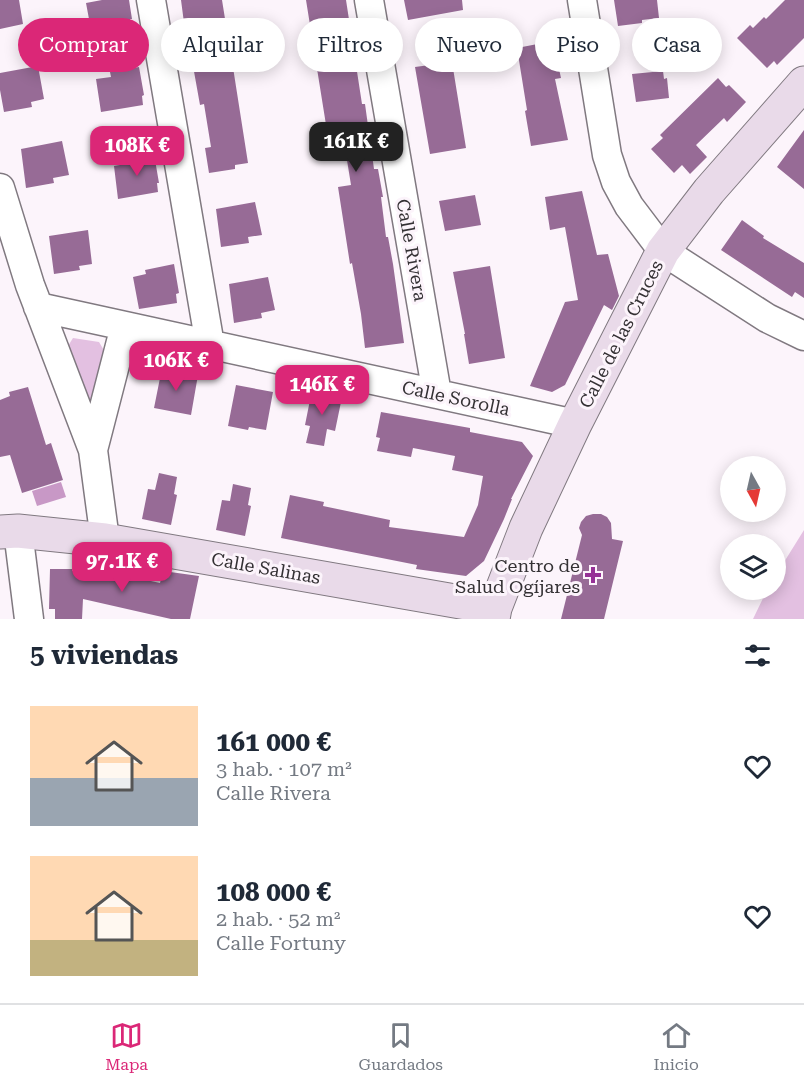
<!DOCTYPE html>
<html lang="es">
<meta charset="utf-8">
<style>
:root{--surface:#fff;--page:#f6f6f7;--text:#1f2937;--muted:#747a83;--line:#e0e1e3;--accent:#db2777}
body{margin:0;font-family:"Roboto Serif",serif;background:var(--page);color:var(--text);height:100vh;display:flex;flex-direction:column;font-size:22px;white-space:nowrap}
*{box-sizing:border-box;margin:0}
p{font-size:20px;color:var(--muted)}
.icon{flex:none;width:33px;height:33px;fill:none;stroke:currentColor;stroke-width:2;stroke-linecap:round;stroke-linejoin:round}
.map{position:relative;height:619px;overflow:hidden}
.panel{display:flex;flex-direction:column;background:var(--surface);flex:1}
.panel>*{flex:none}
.guide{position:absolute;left:18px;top:18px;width:768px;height:54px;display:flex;gap:12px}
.needle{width:39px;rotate:172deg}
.fabs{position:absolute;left:720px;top:456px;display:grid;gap:12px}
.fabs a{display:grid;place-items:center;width:66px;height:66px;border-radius:50%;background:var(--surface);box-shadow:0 3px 15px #0003;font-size:30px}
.price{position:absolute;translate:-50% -51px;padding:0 14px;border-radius:12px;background:var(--accent);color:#fff;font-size:20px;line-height:39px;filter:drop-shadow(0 2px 3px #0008)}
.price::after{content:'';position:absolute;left:50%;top:36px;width:18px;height:14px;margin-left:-9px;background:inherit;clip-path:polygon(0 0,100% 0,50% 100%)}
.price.active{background:#222;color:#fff}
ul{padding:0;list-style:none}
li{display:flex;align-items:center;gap:18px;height:150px;padding:0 30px}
li span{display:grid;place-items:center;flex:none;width:168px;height:120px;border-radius:0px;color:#555}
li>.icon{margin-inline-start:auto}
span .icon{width:72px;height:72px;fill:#fffc;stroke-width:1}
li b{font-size:26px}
h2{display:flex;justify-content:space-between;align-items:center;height:72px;padding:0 30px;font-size:26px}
.chip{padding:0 21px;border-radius:27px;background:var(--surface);box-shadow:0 3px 15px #0003;font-size:21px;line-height:54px}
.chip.active{background:var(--accent);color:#fff}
.dock{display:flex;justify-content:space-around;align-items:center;height:84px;border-top:2px solid var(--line);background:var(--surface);font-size:16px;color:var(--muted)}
.dock a{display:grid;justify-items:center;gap:3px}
.dock .active{color:var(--accent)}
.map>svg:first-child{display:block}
.green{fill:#e3c0e1}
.water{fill:#c898c6}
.building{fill:#976b96}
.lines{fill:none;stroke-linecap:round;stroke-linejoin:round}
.street-casing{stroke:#807980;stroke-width:31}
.secondary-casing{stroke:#807980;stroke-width:35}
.street{stroke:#fff;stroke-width:28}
.secondary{stroke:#e9dae9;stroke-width:33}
.poi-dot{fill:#963196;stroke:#fcf4fb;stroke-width:2}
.labels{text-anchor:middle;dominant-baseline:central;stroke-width:6;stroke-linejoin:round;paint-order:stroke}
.street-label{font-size:18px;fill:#343134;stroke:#fcf4fb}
.poi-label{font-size:18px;fill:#343134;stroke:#fcf4fb;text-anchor:end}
</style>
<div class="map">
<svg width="804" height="619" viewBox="0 0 804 619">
<rect width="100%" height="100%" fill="#fcf4fb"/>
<path class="green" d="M73,338l26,4 6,10 -12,53 -5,1 -20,-60z
M804,530v89h-51l14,-29h9v-15z"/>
<path class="water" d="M61,482l5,15 -29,9 -5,-15z"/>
<path class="building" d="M0,0h19l4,24 -23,5z
M102,0h27l3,19h-2l1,9 -39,7 -6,-32z
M181,0h41l4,25 -13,3 7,34 12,-1 16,102 -13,2v4l-26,4 -4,-25 6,-1 -7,-43 -4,1 -12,-67h-2z
M306,0h40l16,104h3l9,65h4l5,28h-2l5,40h2l5,27 11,79 -39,5 -4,-34 -9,-51 -2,1 -12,-77 13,-2 -5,-31 -15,2z
M404,0h58l1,10 -55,10z
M614,0h43l2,18 -17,2v3l-24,3z
M785,0h19v38l-27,27 -3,-4 -7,7 -30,-30 13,-13 3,3 11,-11 2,2z
M553,41l8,37 -6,1 13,61 -37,6 -6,-35 2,-1 -10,-62z
M452,62l14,86 -36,6 -15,-87z
M38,66l6,33 -13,3 1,5 -28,5 -4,-22v-17z
M139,67l5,28 -2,1 1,9 -42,7 -5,-33 15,-2 -1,-5z
M663,71l1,8 3,-1 2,20 -33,4 -4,-28z
M718,78l8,9 3,-2 17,17 -19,20 -3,-4 -28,27 11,12 -17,17 -8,-9 -8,8 -23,-24 12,-11 -3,-3z
M804,130v59l-27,-22z
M62,141l7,34 -16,3 1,5 -28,5 -5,-39z
M154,154l5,29h-2l1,9 -40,7 -4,-33 12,-2 -1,-4z
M582,191l15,64 11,-1 11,42 -7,14 -8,-5 -39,80 -13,7 -22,-6 35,-84 13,-2 -13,-73 -15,3 -5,-33z
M475,195l6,30 -36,6 -6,-30z
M255,202l7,33 -14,2 1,6 -28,4 -5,-38z
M742,220l22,16 -1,2 41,25v35l-9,-6 -3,5 -71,-47z
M88,230l4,34 -13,2 1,4 -26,4 -5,-38z
M174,264l5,29 -3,1 1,9 -38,6 -6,-32 13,-3 -1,-4z
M490,266l15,92 -36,6 -5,-30h1l-12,-62z
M268,277l7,33 -14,3 1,5 -28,5 -5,-39z
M162,368l36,7 -7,40 -37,-7z
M236,385l37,7 -7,38 -17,-3 -1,3 -20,-4z
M320,385l15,4 -2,11 8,2 -6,29 -8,-2 -3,17 -18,-3 4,-17 -5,-1 6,-30 6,2z
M28,387l18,58 5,-2 12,37 -41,13 -12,-38 -10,2v-57l10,-4 -1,-4z
M381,412l89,16v4l52,10 11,14 -22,43h1l-8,20 -20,42 -18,15 -50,-7 1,-4 -136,-27 9,-43 34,7 -1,4 67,14 -1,7 75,10 14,-32 5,-29 -31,-6 3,-14 -42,-8 -2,9 -34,-6 3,-13 -4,-1z
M159,473l18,4 -3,17 3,1 -6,30 -29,-6 6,-30 7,1z
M233,484l18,4 -3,17 3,1 -6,30 -29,-6 6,-30 8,1z
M593,514h8l6,3 4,6 1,16 11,2 -19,78h-43l21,-84 -3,-7 2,-6 5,-6z
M50,569h22v2h33l55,12 3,-12 36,5 -9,43h-19l-88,-20 -1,20h-27v-10h-6z"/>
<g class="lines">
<g class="street-casing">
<path id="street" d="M151,0l59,345
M369,0l68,394
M582,0l25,155 9,27 13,24 34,45 104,67 37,18
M0,188l30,97 63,165 12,90
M38,307l537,117
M93,450l32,-124
M18,531l11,88"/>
</g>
<g class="secondary-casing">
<path id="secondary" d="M0,532l18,-1 87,9 390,68
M493,619l2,-11 31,-80 49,-104 88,-173 46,-60 95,-108"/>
</g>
<use href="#street" class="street"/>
<use href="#secondary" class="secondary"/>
</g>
<path class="poi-dot" d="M590 566h6v6h6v6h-6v6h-6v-6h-6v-6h6z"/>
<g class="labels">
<g class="street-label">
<text transform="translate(412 250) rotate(80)">Calle Rivera</text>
<text transform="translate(621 334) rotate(-63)">Calle de las Cruces</text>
<text transform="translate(456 398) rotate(12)">Calle Sorolla</text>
<text transform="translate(266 568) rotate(10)">Calle Salinas</text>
</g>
<g class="poi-label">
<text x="580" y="565">Centro de<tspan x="580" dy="21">Salud Ogíjares</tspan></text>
</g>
</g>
</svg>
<div class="fabs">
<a><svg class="needle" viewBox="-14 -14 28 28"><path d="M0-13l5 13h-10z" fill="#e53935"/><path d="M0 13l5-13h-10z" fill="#747a83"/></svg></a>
<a><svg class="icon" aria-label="layers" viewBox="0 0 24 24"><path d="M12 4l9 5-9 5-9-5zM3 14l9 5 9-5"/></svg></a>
</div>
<b class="price active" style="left:356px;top:173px">161K €</b>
<b class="price" style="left:137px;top:177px">108K €</b>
<b class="price" style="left:176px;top:392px">106K €</b>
<b class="price" style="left:322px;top:416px">146K €</b>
<b class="price" style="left:122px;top:593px">97.1K €</b>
<div class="guide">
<a class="chip active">Comprar</a>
<a class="chip">Alquilar</a>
<a class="chip">Filtros</a>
<a class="chip">Nuevo</a>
<a class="chip">Piso</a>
<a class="chip">Casa</a>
</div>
</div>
<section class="panel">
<h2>5 viviendas<svg class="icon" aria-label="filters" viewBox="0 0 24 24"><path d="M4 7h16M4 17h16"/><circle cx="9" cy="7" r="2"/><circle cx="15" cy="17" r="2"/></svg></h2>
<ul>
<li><span style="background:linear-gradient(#ffd9b3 60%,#9aa5b1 0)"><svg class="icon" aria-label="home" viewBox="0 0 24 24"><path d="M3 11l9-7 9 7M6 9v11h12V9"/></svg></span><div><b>161 000 €</b><p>3 hab. · 107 m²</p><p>Calle Rivera</p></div><svg class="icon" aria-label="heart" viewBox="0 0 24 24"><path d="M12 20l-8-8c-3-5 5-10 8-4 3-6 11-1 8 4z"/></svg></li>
<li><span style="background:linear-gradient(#ffd9b3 70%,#c2b280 0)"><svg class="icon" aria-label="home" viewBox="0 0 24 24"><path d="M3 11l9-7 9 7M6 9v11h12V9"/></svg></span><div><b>108 000 €</b><p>2 hab. · 52 m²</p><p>Calle Fortuny</p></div><svg class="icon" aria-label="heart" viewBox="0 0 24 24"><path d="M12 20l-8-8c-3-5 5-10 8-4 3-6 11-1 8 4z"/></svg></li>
</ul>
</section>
<nav class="dock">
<a class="active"><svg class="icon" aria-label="map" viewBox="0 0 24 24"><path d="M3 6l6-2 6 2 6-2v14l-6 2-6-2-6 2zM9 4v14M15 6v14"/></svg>Mapa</a>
<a><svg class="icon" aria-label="saved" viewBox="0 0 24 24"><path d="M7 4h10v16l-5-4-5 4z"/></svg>Guardados</a>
<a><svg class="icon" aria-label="home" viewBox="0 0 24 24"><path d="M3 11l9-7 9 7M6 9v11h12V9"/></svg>Inicio</a>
</nav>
